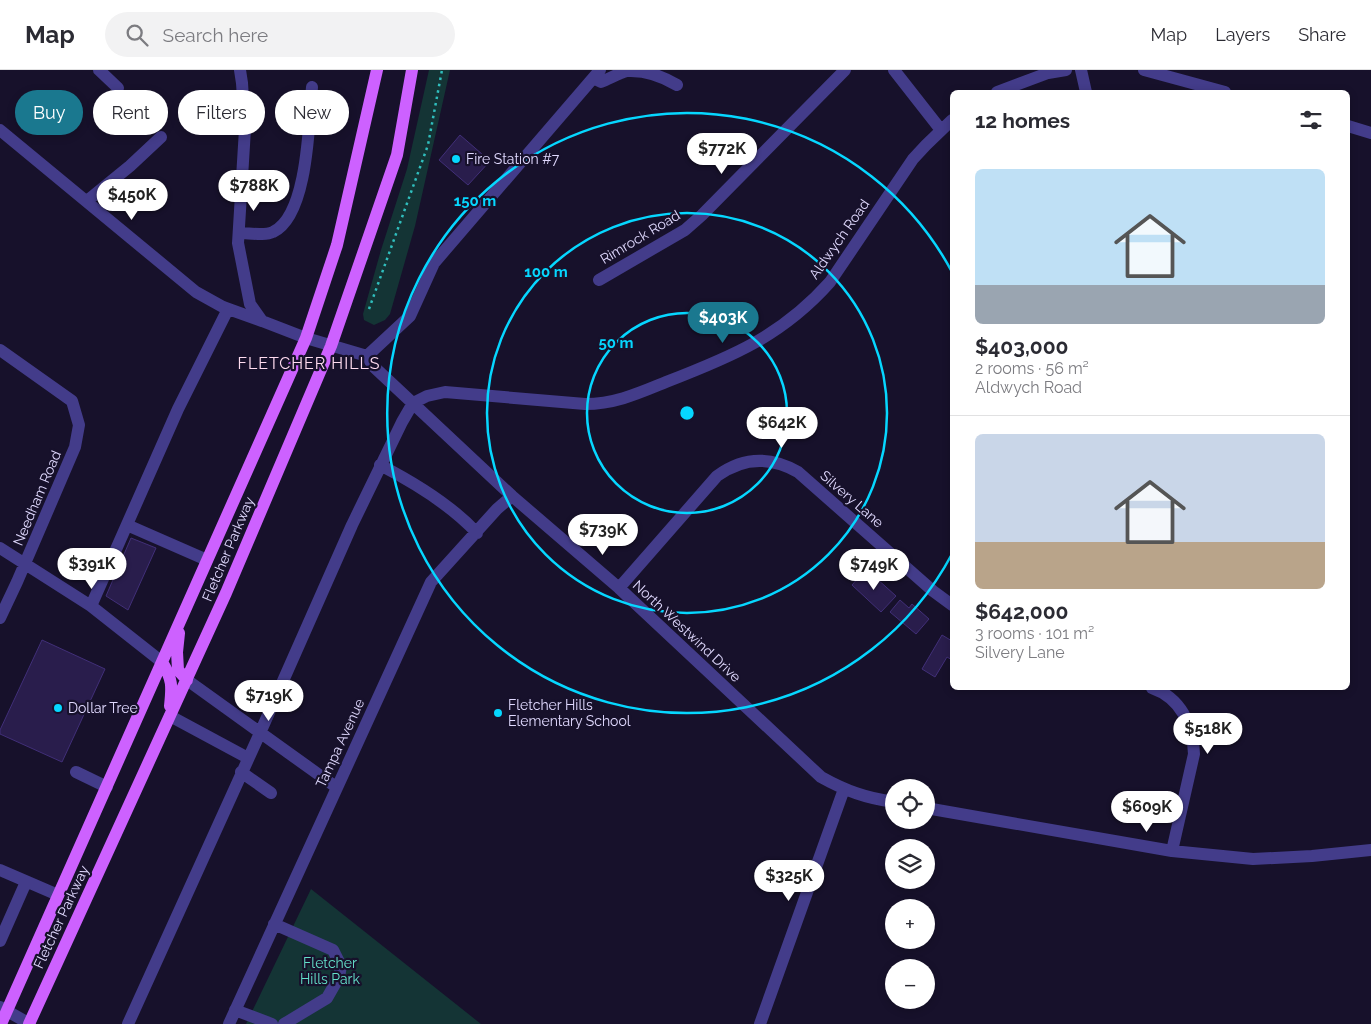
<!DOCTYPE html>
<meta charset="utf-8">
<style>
:root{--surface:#fff;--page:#f2f2f3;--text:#2b2b33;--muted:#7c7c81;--line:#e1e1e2;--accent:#1a788f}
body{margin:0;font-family:Raleway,sans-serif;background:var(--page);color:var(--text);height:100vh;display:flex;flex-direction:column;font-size:19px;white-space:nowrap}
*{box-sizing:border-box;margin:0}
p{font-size:16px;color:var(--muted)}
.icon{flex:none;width:28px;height:28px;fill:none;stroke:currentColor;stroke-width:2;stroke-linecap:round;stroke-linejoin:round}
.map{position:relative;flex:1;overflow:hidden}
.sheet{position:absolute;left:950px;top:20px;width:400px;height:600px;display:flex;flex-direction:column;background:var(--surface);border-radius:8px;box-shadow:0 2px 8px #0003}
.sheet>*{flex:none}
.guide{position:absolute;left:15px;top:20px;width:475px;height:45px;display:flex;gap:10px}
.buttons{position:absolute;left:885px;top:709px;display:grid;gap:10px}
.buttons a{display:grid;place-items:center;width:50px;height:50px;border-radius:50%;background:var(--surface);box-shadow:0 2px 8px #0003;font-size:25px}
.price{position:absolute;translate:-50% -42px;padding:0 11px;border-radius:18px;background:#fff;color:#222;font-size:16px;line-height:32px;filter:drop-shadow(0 1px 2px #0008)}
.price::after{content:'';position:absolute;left:50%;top:30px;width:15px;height:11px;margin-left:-8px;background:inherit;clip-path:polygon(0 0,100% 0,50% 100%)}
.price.current{background:var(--accent);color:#fff}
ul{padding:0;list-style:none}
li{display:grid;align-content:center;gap:10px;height:265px;padding:0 25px}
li+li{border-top:1px solid var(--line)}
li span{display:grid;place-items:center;height:155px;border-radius:8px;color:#555}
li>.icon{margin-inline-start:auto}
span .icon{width:90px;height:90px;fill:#fffc;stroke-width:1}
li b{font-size:21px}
h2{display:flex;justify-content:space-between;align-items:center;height:60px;padding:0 25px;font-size:21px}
.pill{padding:0 18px;border-radius:22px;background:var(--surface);box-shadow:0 2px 8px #0003;font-size:18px;line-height:45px}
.pill.current{background:var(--accent);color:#fff}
header{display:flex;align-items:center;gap:30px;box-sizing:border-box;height:70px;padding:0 25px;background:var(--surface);border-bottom:1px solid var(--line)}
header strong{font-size:24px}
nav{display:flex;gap:28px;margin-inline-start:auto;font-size:18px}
.search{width:350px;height:45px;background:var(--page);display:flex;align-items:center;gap:12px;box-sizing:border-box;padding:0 18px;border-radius:28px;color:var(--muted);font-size:19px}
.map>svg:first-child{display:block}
.green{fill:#143435}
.building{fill:#291d4c;stroke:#412f78}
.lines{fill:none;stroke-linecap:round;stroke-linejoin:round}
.path{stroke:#30bebd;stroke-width:2.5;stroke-dasharray:2.5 4;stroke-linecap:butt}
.minor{stroke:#433c8a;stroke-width:12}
.major{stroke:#cd61ff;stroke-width:12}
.ring{fill:none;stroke:#06d7ff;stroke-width:2.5}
.poi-dot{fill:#06d7ff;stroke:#17112b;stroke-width:2}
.labels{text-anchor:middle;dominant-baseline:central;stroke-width:4.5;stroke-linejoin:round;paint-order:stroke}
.poi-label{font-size:14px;fill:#e1daff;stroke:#17112b;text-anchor:start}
.street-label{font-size:14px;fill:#e1daff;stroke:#17112b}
.park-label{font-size:14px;fill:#64e1ca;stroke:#17112b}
.quarter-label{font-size:16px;letter-spacing:1px;fill:#ffdcf0;stroke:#17112b}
.centre{fill:#06d7ff;stroke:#17112b;stroke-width:2.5}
.ring-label{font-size:15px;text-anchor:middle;font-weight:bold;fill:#06d7ff;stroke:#17112b;stroke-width:4.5;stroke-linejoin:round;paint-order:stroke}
</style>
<header>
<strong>Map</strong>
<div class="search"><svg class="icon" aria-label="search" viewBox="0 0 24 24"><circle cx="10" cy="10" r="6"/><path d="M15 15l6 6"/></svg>Search here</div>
<nav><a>Map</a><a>Layers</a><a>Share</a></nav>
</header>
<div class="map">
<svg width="1371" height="954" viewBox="0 0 1371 954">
<rect width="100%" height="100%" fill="#17112b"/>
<path class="green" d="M429,0h21l-35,156 -25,88 -5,6 -11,5 -10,-5 -1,-6 18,-64 26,-81z
M311,819l170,135h-235z"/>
<path class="building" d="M460,65l30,26 -22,24 -29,-25z
M131,468l25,10 -28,62 -22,-14z
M866,499l30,27 -15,16 -29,-27z
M900,530l9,8 3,-4 17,15 -13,15 -26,-22z
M942,565l10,6v19l-5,-3 -12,20 -13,-8z
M42,570l63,29 -43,93 -62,-28v-4z"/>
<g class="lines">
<path class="path" d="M369,239l59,-164 14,-75"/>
<path class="minor" d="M99,0l19,18
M240,0l2,13 3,46 -7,114 12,61 12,17 44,17 61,18 6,10 139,130 107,92 202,189c25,14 45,21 73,25
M894,0l47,60
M1081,0l5,22
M1144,0l81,22
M593,8l8,4c8,-3 18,-9 26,-11 19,-1 35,5 50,14
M997,22l51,-19 18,-3
M1348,56l23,7
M0,60l196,162 27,15 39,14
M87,131l43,-35 31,-29
M239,163c10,0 26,3 34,-1 35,-16 36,-110 39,-145
M599,210l86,-50 17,-15 143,-145
M0,280l72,51 7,24 -4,22 -58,135 -17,36
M367,286l43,-40 24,-53 166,-193
M380,395c35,18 70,39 97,68
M127,455l80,35
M0,478l91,58 71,56
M619,518l98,-112c26,-19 53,-20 81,-4l135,119 19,14
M91,536l87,-197 50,-100
M187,610l149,107
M1152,618c29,10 41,37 42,66l-22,97
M170,646l78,42
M76,702l31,15
M241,702l30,21
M926,738l246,43 81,8 59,-3 59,-6
M0,800l58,25
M274,854l59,26 8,16 -2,11 -12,21 -43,26
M0,871l26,-59
M0,937l30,17
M235,940l37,14
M128,954l132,-291 92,-208 50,-103 11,-19 14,-7 18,-4 140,12c30,0 54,-11 81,-22 65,-25 116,-46 164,-100l83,-123 13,-14 26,-25
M229,954l202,-442 66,-73 15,-13
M760,954l84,-235"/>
<path class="major" d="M179,563l-2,19 1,18 9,10
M162,592c11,18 10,25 8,44
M1,954l305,-686 31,-93 40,-175
M29,954l197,-431 105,-247 66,-191 15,-85"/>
</g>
<g class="ring">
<circle cx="687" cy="343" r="100"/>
<circle cx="687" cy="343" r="200"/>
<path d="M952 484A300 300 0 1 1 952 202"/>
</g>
<g class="poi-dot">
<circle cx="456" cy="89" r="5"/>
<circle cx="58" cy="638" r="5"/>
<circle cx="498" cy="643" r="5"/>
</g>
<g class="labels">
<g class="poi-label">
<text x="466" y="89">Fire Station #7</text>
<text x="508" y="635">Fletcher Hills<tspan x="508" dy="16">Elementary School</tspan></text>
<text x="68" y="638">Dollar Tree</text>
</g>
<g class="street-label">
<text transform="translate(640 167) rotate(-31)">Rimrock Road</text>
<text transform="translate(839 169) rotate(-55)">Aldwych Road</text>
<text transform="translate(37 428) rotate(-67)">Needham Road</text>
<text transform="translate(852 429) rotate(41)">Silvery Lane</text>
<text transform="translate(228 479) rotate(-67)">Fletcher Parkway</text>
<text transform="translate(687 561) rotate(43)">North Westwind Drive</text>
<text transform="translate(340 673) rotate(-65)">Tampa Avenue</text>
<text transform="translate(61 847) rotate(-65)">Fletcher Parkway</text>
</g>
<g class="park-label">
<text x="330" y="893">Fletcher<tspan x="330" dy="16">Hills Park</tspan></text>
</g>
<g class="quarter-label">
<text x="309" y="293">FLETCHER HILLS</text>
</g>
</g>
<circle cx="687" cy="343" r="8" class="centre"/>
<g class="ring-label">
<text x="475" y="136">150 m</text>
<text x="546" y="207">100 m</text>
<text x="616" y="278">50 m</text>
</g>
</svg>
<div class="buttons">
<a><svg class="icon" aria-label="locate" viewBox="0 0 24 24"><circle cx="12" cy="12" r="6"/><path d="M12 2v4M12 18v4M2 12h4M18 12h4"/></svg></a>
<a><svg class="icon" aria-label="layers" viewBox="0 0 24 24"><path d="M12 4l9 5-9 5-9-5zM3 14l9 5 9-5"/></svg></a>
<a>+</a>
<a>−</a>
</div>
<b class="price" style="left:722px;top:105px">$772K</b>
<b class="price" style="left:254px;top:142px">$788K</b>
<b class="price" style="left:132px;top:151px">$450K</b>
<b class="price current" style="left:723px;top:274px">$403K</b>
<b class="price" style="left:782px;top:379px">$642K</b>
<b class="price" style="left:603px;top:486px">$739K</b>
<b class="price" style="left:92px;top:520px">$391K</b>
<b class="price" style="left:874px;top:521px">$749K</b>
<b class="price" style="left:269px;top:652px">$719K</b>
<b class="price" style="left:1208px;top:685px">$518K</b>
<b class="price" style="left:1147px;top:763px">$609K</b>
<b class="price" style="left:789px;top:832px">$325K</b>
<div class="guide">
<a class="pill current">Buy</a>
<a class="pill">Rent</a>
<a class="pill">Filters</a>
<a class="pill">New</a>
</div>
<section class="sheet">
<h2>12 homes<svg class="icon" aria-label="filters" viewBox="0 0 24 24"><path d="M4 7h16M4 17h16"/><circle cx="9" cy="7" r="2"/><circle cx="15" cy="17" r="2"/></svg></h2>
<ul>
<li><span style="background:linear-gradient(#bfe0f5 75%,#9aa5b1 0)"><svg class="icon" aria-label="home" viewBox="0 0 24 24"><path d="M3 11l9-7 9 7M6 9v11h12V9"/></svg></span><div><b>$403,000</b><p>2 rooms · 56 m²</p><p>Aldwych Road</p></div></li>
<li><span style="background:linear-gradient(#c9d6e8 70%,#b9a48a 0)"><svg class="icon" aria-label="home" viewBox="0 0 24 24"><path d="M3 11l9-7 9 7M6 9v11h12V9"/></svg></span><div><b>$642,000</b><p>3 rooms · 101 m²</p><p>Silvery Lane</p></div></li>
</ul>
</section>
</div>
